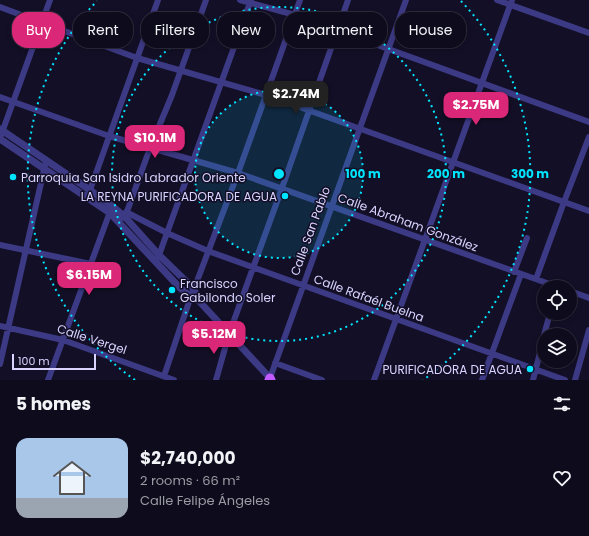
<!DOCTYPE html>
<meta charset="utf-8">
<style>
:root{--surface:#0e0b1c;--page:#1c1929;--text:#f1f3f6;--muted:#9b9ba3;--line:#2e2b3b;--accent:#db2777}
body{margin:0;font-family:Poppins,sans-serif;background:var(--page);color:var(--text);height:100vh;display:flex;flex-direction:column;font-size:15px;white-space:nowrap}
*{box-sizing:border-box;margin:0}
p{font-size:13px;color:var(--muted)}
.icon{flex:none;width:22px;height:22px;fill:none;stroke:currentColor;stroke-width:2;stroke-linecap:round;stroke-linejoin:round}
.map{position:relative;height:380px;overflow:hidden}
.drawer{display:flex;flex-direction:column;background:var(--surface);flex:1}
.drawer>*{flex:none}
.hud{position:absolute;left:12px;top:12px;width:565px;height:36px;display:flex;gap:8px}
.tools{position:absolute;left:537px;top:280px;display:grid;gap:8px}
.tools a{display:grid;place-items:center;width:40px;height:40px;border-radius:50%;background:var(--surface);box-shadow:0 2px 6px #0003,0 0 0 1px var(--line);font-size:20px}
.scale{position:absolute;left:12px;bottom:10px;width:84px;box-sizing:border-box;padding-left:4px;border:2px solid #d9d4ff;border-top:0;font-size:11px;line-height:14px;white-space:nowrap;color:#d9d4ff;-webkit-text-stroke:3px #130f26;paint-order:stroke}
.price{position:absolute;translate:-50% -34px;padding:0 9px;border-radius:8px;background:var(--accent);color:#fff;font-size:13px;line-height:26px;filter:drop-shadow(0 1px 2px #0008)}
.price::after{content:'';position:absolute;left:50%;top:24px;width:12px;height:9px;margin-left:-6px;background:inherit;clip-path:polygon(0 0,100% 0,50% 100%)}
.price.current{background:#222;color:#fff}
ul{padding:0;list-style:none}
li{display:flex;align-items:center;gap:12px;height:100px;padding:0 16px}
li+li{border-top:1px solid var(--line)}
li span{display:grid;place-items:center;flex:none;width:112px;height:80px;border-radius:12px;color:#555}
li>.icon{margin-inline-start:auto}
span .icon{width:48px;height:48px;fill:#fffc;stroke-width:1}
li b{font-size:17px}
h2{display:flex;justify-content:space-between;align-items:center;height:48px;padding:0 16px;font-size:17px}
.tag{padding:0 14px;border-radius:16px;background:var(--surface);box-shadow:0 2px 6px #0003,0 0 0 1px var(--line);font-size:14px;line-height:36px}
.tag.current{background:var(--accent);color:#fff}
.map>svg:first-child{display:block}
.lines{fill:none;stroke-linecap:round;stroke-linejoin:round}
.minor{stroke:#3d3a85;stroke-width:6}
.tertiary{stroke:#3d3a85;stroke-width:7}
.primary{stroke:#c25bff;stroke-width:9}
.ring{fill:none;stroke:#00e5ff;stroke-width:2;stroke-dasharray:2 4}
.poi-dot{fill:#00e5ff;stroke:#130f26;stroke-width:1.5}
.labels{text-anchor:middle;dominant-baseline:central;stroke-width:3;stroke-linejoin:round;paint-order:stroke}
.poi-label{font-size:12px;fill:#d9d4ff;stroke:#130f26;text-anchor:start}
.street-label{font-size:12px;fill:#d9d4ff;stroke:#130f26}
.centre{fill:#00e5ff;stroke:#130f26;stroke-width:2}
.ring-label{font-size:12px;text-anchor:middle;font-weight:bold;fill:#00e5ff;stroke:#130f26;stroke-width:3;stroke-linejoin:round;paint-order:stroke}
</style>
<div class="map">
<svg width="589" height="380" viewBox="0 0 589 380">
<rect width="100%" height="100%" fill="#130f26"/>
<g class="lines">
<path class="minor" d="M240,0l55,15 294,107
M497,0l92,33
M0,7l137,51 129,37 323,116
M0,97l109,39 129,37 320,114
M0,138l50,-138
M86,197l4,-7 68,-190
M126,212l41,21 41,18 357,129
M117,220l8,-3 25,-69 22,-53 34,-95
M0,245l91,19
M158,258l93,-258
M514,272l13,-34
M536,279l28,-77 25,-65
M570,291l19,7
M0,326l63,14 111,40
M544,335l6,-22
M275,363l47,17
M0,364l46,-203
M164,376l27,-80 3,-7 44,-116 62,-173
M270,378l136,-378
M48,380l63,-171
M216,380l13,-46 53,-146 66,-188
M374,380l138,-380
M482,380l39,-106
M533,380l11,-43
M575,380l14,-50"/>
<path class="tertiary" d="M0,129l90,61 22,16 13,11 34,38 35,34 5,12
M0,139l110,74 70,75 11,8 8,5 71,77"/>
<path class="primary" d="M269,380l1,-2 1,2"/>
</g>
<circle cx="279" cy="174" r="84" fill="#00e5ff" fill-opacity=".12"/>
<g class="ring">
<circle cx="279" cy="174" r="84"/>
<circle cx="279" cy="174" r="167"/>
<path d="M135 380A251 251 0 0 1 97 1M461 1A251 251 0 0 1 423 380"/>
</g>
<g class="poi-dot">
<circle cx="13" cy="177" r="4"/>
<circle cx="285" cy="196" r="4"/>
<circle cx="172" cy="290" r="4"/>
<circle cx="530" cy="369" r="4"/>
</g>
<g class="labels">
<g class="poi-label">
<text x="21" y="177">Parroquia San Isidro Labrador Oriente</text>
<text x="277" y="196" text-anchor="end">LA REYNA PURIFICADORA DE AGUA</text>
<text x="180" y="283">Francisco<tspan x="180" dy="14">Gabilondo Soler</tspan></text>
<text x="522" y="369" text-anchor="end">PURIFICADORA DE AGUA</text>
</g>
<g class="street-label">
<text transform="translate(408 222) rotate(20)">Calle Abraham González</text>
<text transform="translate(310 231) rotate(-70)">Calle San Pablo</text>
<text transform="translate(369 298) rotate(20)">Calle Rafaél Buelna</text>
<text transform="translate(92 339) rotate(18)">Calle Vergel</text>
</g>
</g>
<circle cx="279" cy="174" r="6" class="centre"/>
<g class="ring-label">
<text x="363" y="178">100 m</text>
<text x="446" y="178">200 m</text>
<text x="530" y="178">300 m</text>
</g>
</svg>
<div class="tools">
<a><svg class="icon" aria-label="locate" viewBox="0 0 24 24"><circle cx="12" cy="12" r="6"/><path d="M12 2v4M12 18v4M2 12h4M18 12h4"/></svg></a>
<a><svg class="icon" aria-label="layers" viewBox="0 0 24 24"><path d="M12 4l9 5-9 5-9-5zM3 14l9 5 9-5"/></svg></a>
</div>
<div class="scale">100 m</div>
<b class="price current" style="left:296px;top:115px">$2.74M</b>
<b class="price" style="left:476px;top:126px">$2.75M</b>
<b class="price" style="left:155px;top:159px">$10.1M</b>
<b class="price" style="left:89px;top:296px">$6.15M</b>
<b class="price" style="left:214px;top:355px">$5.12M</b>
<div class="hud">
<a class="tag current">Buy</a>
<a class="tag">Rent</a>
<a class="tag">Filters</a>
<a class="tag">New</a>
<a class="tag">Apartment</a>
<a class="tag">House</a>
</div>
</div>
<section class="drawer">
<h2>5 homes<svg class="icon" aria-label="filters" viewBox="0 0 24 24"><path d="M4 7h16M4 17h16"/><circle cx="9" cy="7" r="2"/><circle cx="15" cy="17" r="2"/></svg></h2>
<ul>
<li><span style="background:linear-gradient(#a9c7e8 75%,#9aa5b1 0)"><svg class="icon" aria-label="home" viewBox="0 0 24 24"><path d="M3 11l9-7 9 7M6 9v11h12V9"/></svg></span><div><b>$2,740,000</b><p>2 rooms · 66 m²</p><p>Calle Felipe Ángeles</p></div><svg class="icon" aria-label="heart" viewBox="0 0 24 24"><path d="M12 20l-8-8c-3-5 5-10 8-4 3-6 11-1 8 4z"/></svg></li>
</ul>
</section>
